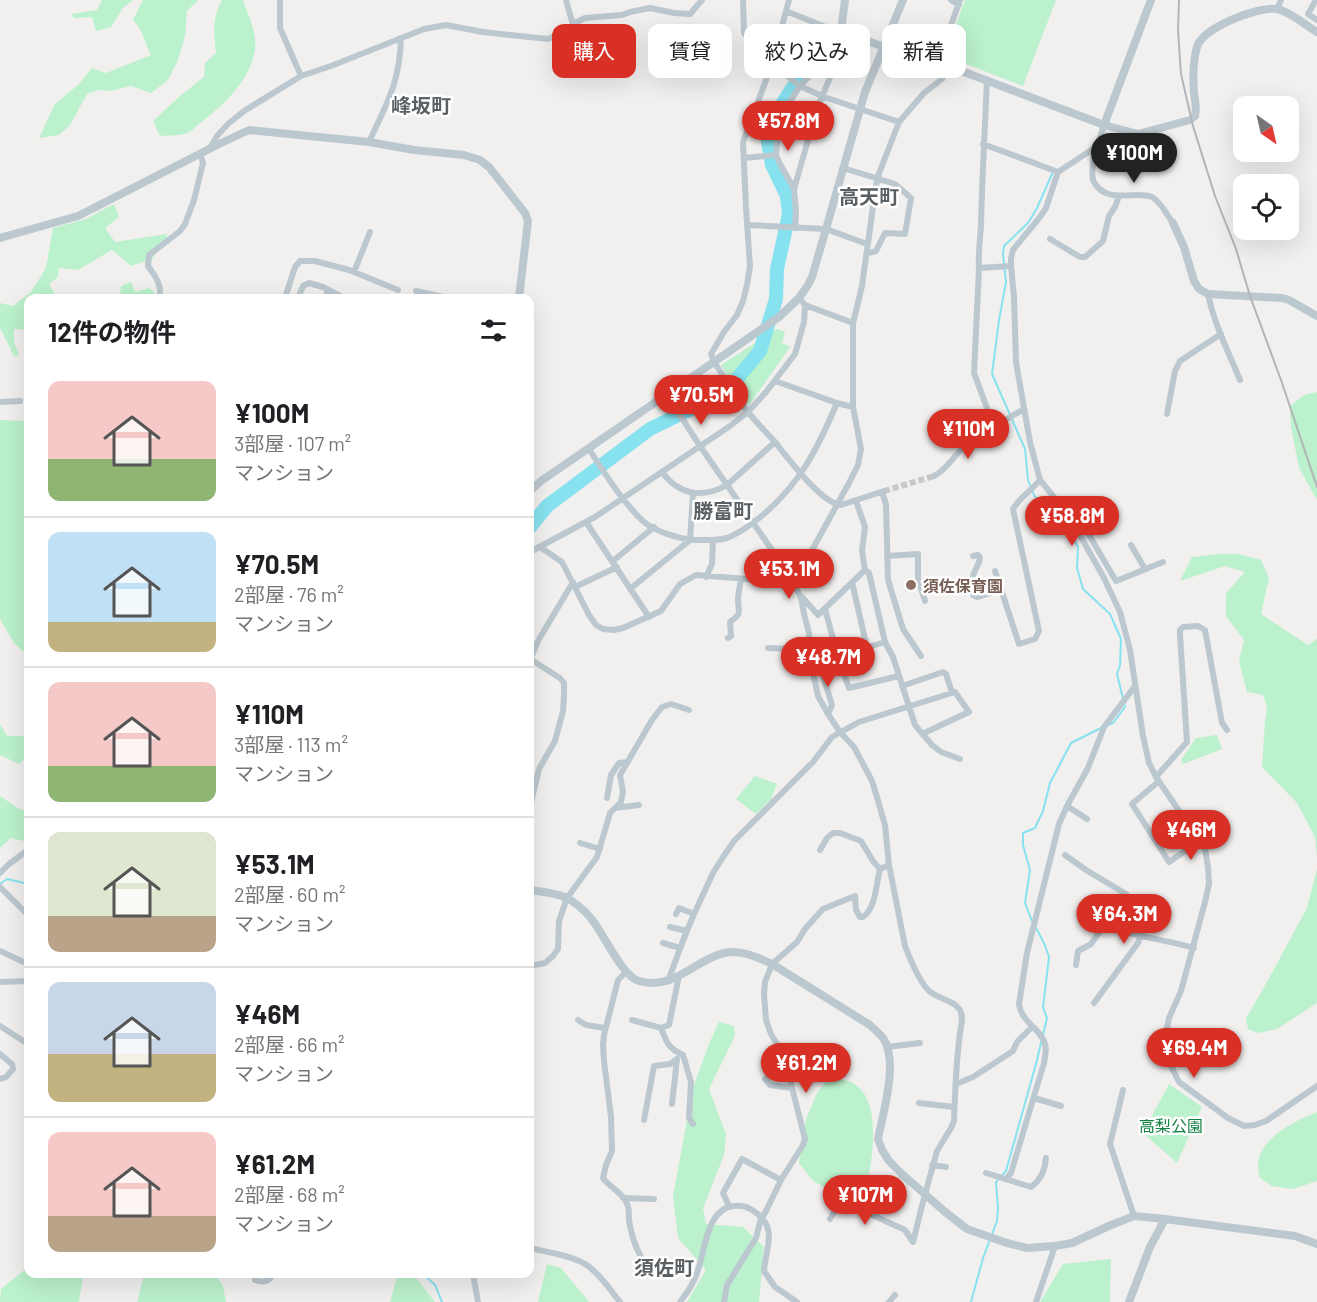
<!DOCTYPE html>
<html lang="ja">
<meta charset="utf-8">
<style>
:root{--surface:#fff;--page:#f6f6f6;--text:#202124;--muted:#757577;--line:#e0e0e0;--accent:#d93025}
body{margin:0;font-family:Barlow,"Noto Sans JP",sans-serif;background:var(--page);color:var(--text);height:100vh;display:flex;flex-direction:column;font-size:22px;white-space:nowrap}
*{box-sizing:border-box;margin:0}
p{font-size:20px;color:var(--muted)}
.icon{flex:none;width:33px;height:33px;fill:none;stroke:currentColor;stroke-width:2;stroke-linecap:round;stroke-linejoin:round}
.map{position:relative;flex:1;overflow:hidden}
.sheet{position:absolute;left:24px;top:294px;width:510px;height:984px;display:flex;flex-direction:column;background:var(--surface);border-radius:12px;box-shadow:0 6px 24px #0002}
.sheet>*{flex:none}
.top-card{position:absolute;left:552px;top:24px;width:570px;height:54px;display:flex;gap:12px}
.needle{width:39px;rotate:146deg}
.tools{position:absolute;left:1233px;top:96px;display:grid;gap:12px}
.tools a{display:grid;place-items:center;width:66px;height:66px;border-radius:12px;background:var(--surface);box-shadow:0 6px 24px #0002;font-size:30px}
.price{position:absolute;translate:-50% -51px;padding:0 14px;border-radius:21px;background:var(--accent);color:#fff;font-size:20px;line-height:39px;filter:drop-shadow(0 2px 3px #0008)}
.price::after{content:'';position:absolute;left:50%;top:36px;width:18px;height:14px;margin-left:-9px;background:inherit;clip-path:polygon(0 0,100% 0,50% 100%)}
.price.active{background:#222;color:#fff}
ul{padding:0;list-style:none}
li{display:flex;align-items:center;gap:18px;height:150px;padding:0 24px}
li+li{border-top:2px solid var(--line)}
li span{display:grid;place-items:center;flex:none;width:168px;height:120px;border-radius:12px;color:#555}
li>.icon{margin-inline-start:auto}
span .icon{width:72px;height:72px;fill:#fffc;stroke-width:1}
li b{font-size:26px}
h2{display:flex;justify-content:space-between;align-items:center;height:72px;padding:0 24px;font-size:26px}
.tag{padding:0 21px;border-radius:12px;background:var(--surface);box-shadow:0 6px 24px #0002;font-size:21px;line-height:54px}
.tag.active{background:var(--accent);color:#fff}
.map>svg:first-child{display:block}
.green{fill:#bbf1cc}
.lines{fill:none;stroke-linecap:round;stroke-linejoin:round}
.stream{stroke:#87e2f0;stroke-width:2}
.river{stroke:#87e2f0;stroke-width:14}
.minor-tunnel{stroke:#c7c8ca;stroke-width:6;stroke-dasharray:6 3;stroke-linecap:butt}
.minor{stroke:#bcc8cf;stroke-width:6}
.tertiary{stroke:#bcc8cf;stroke-width:8}
.rail{stroke:#b1b5ba;stroke-width:2}
.minor-bridge{stroke:#bcc8cf;stroke-width:6}
.education-dot{fill:#8d6e63;stroke:#fff;stroke-width:2}
.labels{text-anchor:middle;dominant-baseline:central;stroke-width:5;stroke-linejoin:round;paint-order:stroke}
.education-label{font-size:16px;font-weight:bold;fill:#785e54;stroke:#fff;text-anchor:start}
.park-label{font-size:16px;fill:#138242;stroke:#fff}
.quarter-label{font-size:20px;font-weight:bold;fill:#5b6064;stroke:#fff}
</style>
<div class="map">
<svg width="1317" height="1302" viewBox="0 0 1317 1302">
<rect width="100%" height="100%" fill="#f2efef"/>
<path class="green" d="M102,0h31l-10,8 -12,19 -15,4 -4,-14 -18,1 -3,-4 26,-4z
M143,0h55l-11,11 -2,25 -7,24 -10,20 -17,13 -20,-7 -21,5 -11,-1 -12,4 -17,31 -11,10 -20,3 16,-34 24,-20 13,-16 14,5 45,-18c-6,-12 -8,-25 -18,-35z
M222,0h21c5,15 14,32 12,49 -4,32 -33,57 -57,76 -3,2 -7,7 -11,8 -6,3 -20,2 -27,3l-7,-15 27,-25 24,-19 1,-14 11,-10c-2,-19 -4,-36 6,-53z
M965,0h91l-33,86 -75,-29 -2,-5z
M114,204l5,13 -14,11 10,14 52,-8v4l-15,21 -21,7 -19,-16 -34,20 -19,-2 -1,9 -9,7 8,14h-29v50l-1,-18 -13,-1v13l5,13 -5,1 -14,-28v-25l13,3 18,-14 15,-24 7,-40 33,-9z
M131,282l4,10 14,-4 6,5 -4,5h-42l3,-4 8,1 1,-9z
M777,329l8,3 -3,11 8,4 -40,57 -4,1 -25,-40z
M1317,392v108l-18,-32 -8,-42 -1,-20 14,-11z
M0,420l28,1v235l-14,-13 -14,-24z
M1219,554h19l23,6 8,18 -8,36 47,31 9,-6v218l-2,-20 -18,-34 -35,-36 3,-46 2,-14 -4,-12 -16,-3 -8,-31 5,-21 -18,-24v-23l19,-21 -20,-6 -45,15 12,-24z
M0,724l7,12h17l4,20 -9,8 -19,-9z
M1217,735l5,14 -39,15 -2,-4 15,-22z
M755,776l22,8 -6,15 -15,15 -20,-15z
M0,796l19,13 9,2v31l-17,-4 -11,10z
M1317,869v134l-40,26 -19,4 -10,-4 -2,-11 16,-27 45,-83z
M719,1022l15,4 1,10 -26,53 17,45 -2,21 -21,53 3,16 37,3 21,20 -5,55h-72l19,-32 -28,-32 -5,-42 20,-108 16,-44z
M836,1079c8,1 15,2 21,7 23,17 16,69 11,94l-13,9 -15,3 -18,-6 -9,-5 -14,-18 1,-16 6,-28 11,-26 8,-10z
M1169,1084l33,23 -25,56 -34,-30z
M1317,1112v69l-24,8 -21,-3 -12,-8c-1,-4 -2,-10 -2,-15 3,-26 37,-42 59,-51z
M1111,1259l-1,43h-70l23,-38z
M547,1264l14,4 28,34h-51z
M28,1267v7h54l1,1 -4,27h-79l1,-13z
M145,1274h70l8,12 3,16h-89l7,-27z
M398,1274h15l22,28h-45z"/>
<g class="lines">
<path class="stream" d="M1052,174l-15,34 -9,15 -24,23 -1,8 3,28 -7,38 -7,54 33,75 3,31 6,15 25,35 13,6 6,11 -1,21 6,21 27,25 11,25 -1,26 -3,9 8,33 -12,16 -5,2
M0,884l7,-5 21,5
M1032,921l-7,-18 5,-33 -7,-25v-12l12,-5 8,-17 7,-28 21,-40 32,-16
M423,1274l12,11 7,17
M971,1302l12,-44 14,-37 1,-13 -2,-26 10,-11 30,-107 11,-46 -4,-11 6,-50 -5,-14 -9,-17"/>
<path class="river" d="M530,527l17,-21 103,-77 53,-26 33,-23 24,-29 16,-52 1,-30 12,-55 -2,-18 -15,-31 -4,-23 1,-17 22,-35 35,-50"/>
<path class="minor-tunnel" d="M884,491l50,-15"/>
<path class="minor" d="M280,0v28l21,48
M566,0l7,25
M743,0l1,33 28,31 28,22 24,11 75,25
M789,0l-17,64 -29,78 3,66 4,58 -3,19 -4,16 -6,14 -13,17 -13,22 3,8c11,16 21,33 33,49 9,11 19,21 28,31 13,16 46,61 66,63l43,-14
M951,0l8,5
M1316,0l-8,14 9,6
M1277,9l4,-9
M786,11l42,17 13,3 -10,22 -31,33 -13,20 -8,18 -3,31 4,9 14,25 2,23 -1,16
M938,62l22,-62
M987,80c-2,49 -5,97 -6,146 -1,14 -3,28 -2,42l-5,105 20,54
M1104,125l-4,13 -7,11 -35,23 -12,36 -6,9 -27,33 -2,8v8l3,31 2,65 14,80 10,38 28,34 36,64 16,34 10,38 13,86 6,27 7,14 49,72 3,18 1,17 -4,18 -24,89 -12,27 -4,20 6,28 8,16 49,36 16,8 11,-1 11,-4 51,-35
M369,142c18,-39 31,-60 32,-104
M983,144l75,28
M210,148l7,-12 11,-12 16,-13 57,-35 30,-10 93,-37 22,-4 37,7 65,7 15,-7 14,-10 8,-4 37,-3 8,-3 20,-4 24,5 16,1 12,-14
M1093,149c3,11 -4,24 1,33 12,23 42,8 58,15 9,5 15,18 21,26
M744,158l32,-3
M843,168l52,16 16,14 -6,36 -20,-1 -9,18 -10,3
M794,189l23,-80 16,-39 2,-5 -4,-12
M747,225l79,4 41,15
M1050,239l30,18h5l18,-16 6,-25 6,-9 4,-11
M979,268l32,-2
M354,272l16,-40
M416,291l32,7
M1208,294c6,30 21,59 32,86
M159,298c4,-12 -4,-22 -11,-32l1,-11 31,-24 5,-7 9,-24 9,-37 -3,-10
M285,298l10,-31 5,-6h15l34,9 49,20
M298,298l5,-12 6,-3 14,4 21,11
M325,298l3,-8
M805,305l48,18
M775,381l62,22 16,4
M667,395l33,51 92,133 9,19 3,16 5,19 3,35 6,28 10,18 12,18 14,15 18,34 4,13 9,31 4,40 16,81c5,13 14,35 24,45 9,8 25,9 31,19 4,7 1,16 0,23 -4,29 -5,59 -6,88l-3,7 -14,23 -12,43 -12,48 -8,-12 -61,-28 -4,1 -10,16
M0,402l20,-1
M1167,414l8,-43 5,-10 41,-27
M589,449c14,22 35,55 55,73 12,10 36,17 51,18 11,0 21,1 32,-2 11,-4 22,-12 31,-19 41,-33 59,-69 79,-116
M662,472c17,23 40,27 65,13l48,-43
M934,476c15,-8 18,-19 30,-29 18,-15 40,-26 60,-38
M882,492l4,12 2,76 15,49 18,27
M856,501l9,26 -3,24 3,19 4,3 16,69 8,15 22,68 17,20 9,7 19,7
M586,522l63,95
M1075,528h10l31,53 47,-19
M1090,537l14,-30
M1131,545l14,24
M540,547l22,15 27,53 7,10 7,4 11,1 9,-2 38,-17 19,-27 16,-9 89,7c10,-4 15,-12 21,-21l43,-78 9,-18 3,-16 -8,-42v-84l9,-37 10,-72 2,-19 4,-19 21,-54 25,-29 18,-14 8,-12
M530,552l65,-35 135,-91 18,-14 18,-20 29,-38 9,-32 1,-17 -6,-7
M887,556l31,-2v25l7,22
M973,556l5,-1 2,3c-1,7 -4,9 -6,15 -3,7 -3,15 -1,22l4,2 24,-7
M613,561l41,-34
M995,571l24,73 16,-5 4,-8 -26,-122c6,-11 19,-19 27,-29
M706,577l6,-13 1,-24
M852,582l15,66
M575,587l42,-20
M630,589l60,-49 3,-47
M802,597l16,18 47,-45
M825,609l13,48 11,31 50,-12
M728,638l3,-2 -1,-14c13,-10 8,-8 8,-22 0,-6 2,-14 3,-21
M768,648l43,2
M530,660l8,-19 35,-59
M902,686l41,-14 3,2 6,19
M828,714l4,-9 -13,-43 66,-20
M1156,777l31,-35 -7,-107v-5l3,-3 15,-1 7,4 17,93 5,7
M1159,781l-27,23 37,58 31,-21
M607,798l4,-23 8,-12 9,-1
M1067,806l20,13
M530,807l9,-38 16,-28 8,-30 1,-15v-13l-4,-5 -30,-19
M615,808l24,-3
M580,843l20,6
M820,850l7,-12 6,-5h7l21,8 12,20 7,8
M1065,855l21,15 40,24 -35,50 -13,7 -2,14
M0,873l9,-9 19,-14
M0,887l28,28
M676,914l3,-6 15,6
M1105,925c29,12 59,14 89,23
M670,927l17,4
M663,943l17,5
M0,951l28,13
M530,966l15,-3 8,-7 5,-7 1,-28 8,-23 30,-41 13,-44 11,-11 2,-10 -3,-17 32,-55 10,-13 9,-3 18,6
M626,972l-8,8 -14,55 -1,10 1,16 7,56 1,34 -6,14 -3,13c7,10 21,15 25,28 1,4 1,9 1,14 3,18 7,29 16,44
M668,981l16,-43 10,-24 19,-41 10,-16 11,-16 79,-79 19,-25 27,-15 96,-30 14,20 -47,22
M0,982l28,-1
M1094,1003l44,-60 2,-6
M578,1020l8,5 19,3
M632,1020l29,8 8,-3 10,-49
M0,1026l28,18
M661,1028c6,15 7,20 22,27l8,27 -2,36 4,6
M887,1047l33,-4
M0,1054l12,10 1,5 -7,8 -6,2
M765,1079l5,6 22,3
M956,1084l17,-7 40,-26 4,-9 15,-15
M1123,1090l-13,54 24,72
M1034,1098l27,8
M919,1103l35,4
M672,1104l5,-45
M644,1120l10,-54 16,-2 7,-5
M932,1165l14,2
M986,1173l45,14c10,-7 14,-17 15,-29
M1006,1179l5,-6 33,-110c1,-6 3,-13 1,-19 -3,-14 -24,-22 -26,-40l8,-51 32,-129 8,-18 21,-38 16,-41 31,-41
M623,1198l31,1
M729,1206l-6,-13 19,-34 39,21
M766,1211l15,-31 22,-35 2,-6 -21,-83 -13,-22 -5,-14 -2,-26 1,-12 7,-18 25,-22 8,-13 18,-20 32,-13 1,14 4,7h3c13,-9 13,-33 17,-48l9,-4
M530,1248c17,4 44,8 58,18 13,9 22,24 32,36
M473,1274l5,28
M255,1280c7,3 15,2 18,-6
M680,1302c8,-10 14,-19 18,-32 7,-20 9,-62 36,-64 7,-1 15,1 21,6 23,16 11,35 9,59l11,16 22,15
M724,1302l3,-17 29,-47 4,-16
M889,1302l6,-7
M1036,1302l19,-56"/>
<path class="tertiary" d="M845,0l-4,31 43,16 54,15 166,63 34,9 52,-14 5,-4c2,-8 0,-15 -1,-23 -1,-14 -1,-33 3,-46 5,-19 61,-41 80,-38 14,3 28,16 40,23
M1104,125l47,-125
M1173,223l11,24 10,34 5,8 9,5 74,4 7,2 28,16
M0,238l78,-22 141,-72 30,-14 120,12 45,8 50,5 16,5 9,7 36,46 3,8 -9,77
M530,491l11,-10 238,-164 20,-19 9,-13 4,-8 14,-48 39,-137 38,-92
M530,890c12,2 29,3 39,9 9,6 18,13 24,22 11,14 30,56 46,60 35,10 55,-21 85,-28 16,-4 33,4 48,11l98,61c4,4 10,9 13,13 16,23 0,75 -5,101l4,11 7,11 13,13 42,37 23,18 40,14 20,5 28,-2 17,-3 39,-18 23,-9 31,3 130,17 22,8
M1129,1302l21,-55 15,-28"/>
<path class="rail" d="M1179,0l-1,30 3,44 12,52 22,70 21,53 14,47 31,84 36,107"/>
<path class="minor-bridge" d="M760,1222l6,-11"/>
</g>
<circle class="education-dot" cx="911" cy="585" r="6"/>
<g class="labels">
<g class="education-label">
<text x="923" y="585">須佐保育園</text>
</g>
<g class="park-label">
<text x="1171" y="1125">高梨公園</text>
</g>
<g class="quarter-label">
<text x="421" y="105">峰坂町</text>
<text x="869" y="196">高天町</text>
<text x="723" y="510">勝富町</text>
<text x="664" y="1267">須佐町</text>
</g>
</g>
</svg>
<div class="tools">
<a><svg class="needle" viewBox="-14 -14 28 28"><path d="M0-13l5 13h-10z" fill="#e53935"/><path d="M0 13l5-13h-10z" fill="#757577"/></svg></a>
<a><svg class="icon" aria-label="locate" viewBox="0 0 24 24"><circle cx="12" cy="12" r="6"/><path d="M12 2v4M12 18v4M2 12h4M18 12h4"/></svg></a>
</div>
<b class="price" style="left:788px;top:152px">¥57.8M</b>
<b class="price active" style="left:1134px;top:184px">¥100M</b>
<b class="price" style="left:701px;top:426px">¥70.5M</b>
<b class="price" style="left:968px;top:460px">¥110M</b>
<b class="price" style="left:1072px;top:547px">¥58.8M</b>
<b class="price" style="left:789px;top:600px">¥53.1M</b>
<b class="price" style="left:828px;top:688px">¥48.7M</b>
<b class="price" style="left:1191px;top:861px">¥46M</b>
<b class="price" style="left:1124px;top:945px">¥64.3M</b>
<b class="price" style="left:1194px;top:1079px">¥69.4M</b>
<b class="price" style="left:806px;top:1094px">¥61.2M</b>
<b class="price" style="left:865px;top:1226px">¥107M</b>
<div class="top-card">
<a class="tag active">購入</a>
<a class="tag">賃貸</a>
<a class="tag">絞り込み</a>
<a class="tag">新着</a>
</div>
<section class="sheet">
<h2>12件の物件<svg class="icon" aria-label="filters" viewBox="0 0 24 24"><path d="M4 7h16M4 17h16"/><circle cx="9" cy="7" r="2"/><circle cx="15" cy="17" r="2"/></svg></h2>
<ul>
<li><span style="background:linear-gradient(#f6c9c9 65%,#8fb573 0)"><svg class="icon" aria-label="home" viewBox="0 0 24 24"><path d="M3 11l9-7 9 7M6 9v11h12V9"/></svg></span><div><b>¥100M</b><p>3部屋 · 107 m²</p><p>マンション</p></div></li>
<li><span style="background:linear-gradient(#bfe0f5 75%,#c2b280 0)"><svg class="icon" aria-label="home" viewBox="0 0 24 24"><path d="M3 11l9-7 9 7M6 9v11h12V9"/></svg></span><div><b>¥70.5M</b><p>2部屋 · 76 m²</p><p>マンション</p></div></li>
<li><span style="background:linear-gradient(#f6c9c9 70%,#8fb573 0)"><svg class="icon" aria-label="home" viewBox="0 0 24 24"><path d="M3 11l9-7 9 7M6 9v11h12V9"/></svg></span><div><b>¥110M</b><p>3部屋 · 113 m²</p><p>マンション</p></div></li>
<li><span style="background:linear-gradient(#dfe7d0 70%,#b9a48a 0)"><svg class="icon" aria-label="home" viewBox="0 0 24 24"><path d="M3 11l9-7 9 7M6 9v11h12V9"/></svg></span><div><b>¥53.1M</b><p>2部屋 · 60 m²</p><p>マンション</p></div></li>
<li><span style="background:linear-gradient(#c9d6e8 60%,#c2b280 0)"><svg class="icon" aria-label="home" viewBox="0 0 24 24"><path d="M3 11l9-7 9 7M6 9v11h12V9"/></svg></span><div><b>¥46M</b><p>2部屋 · 66 m²</p><p>マンション</p></div></li>
<li><span style="background:linear-gradient(#f6c9c9 70%,#b9a48a 0)"><svg class="icon" aria-label="home" viewBox="0 0 24 24"><path d="M3 11l9-7 9 7M6 9v11h12V9"/></svg></span><div><b>¥61.2M</b><p>2部屋 · 68 m²</p><p>マンション</p></div></li>
</ul>
</section>
</div>
